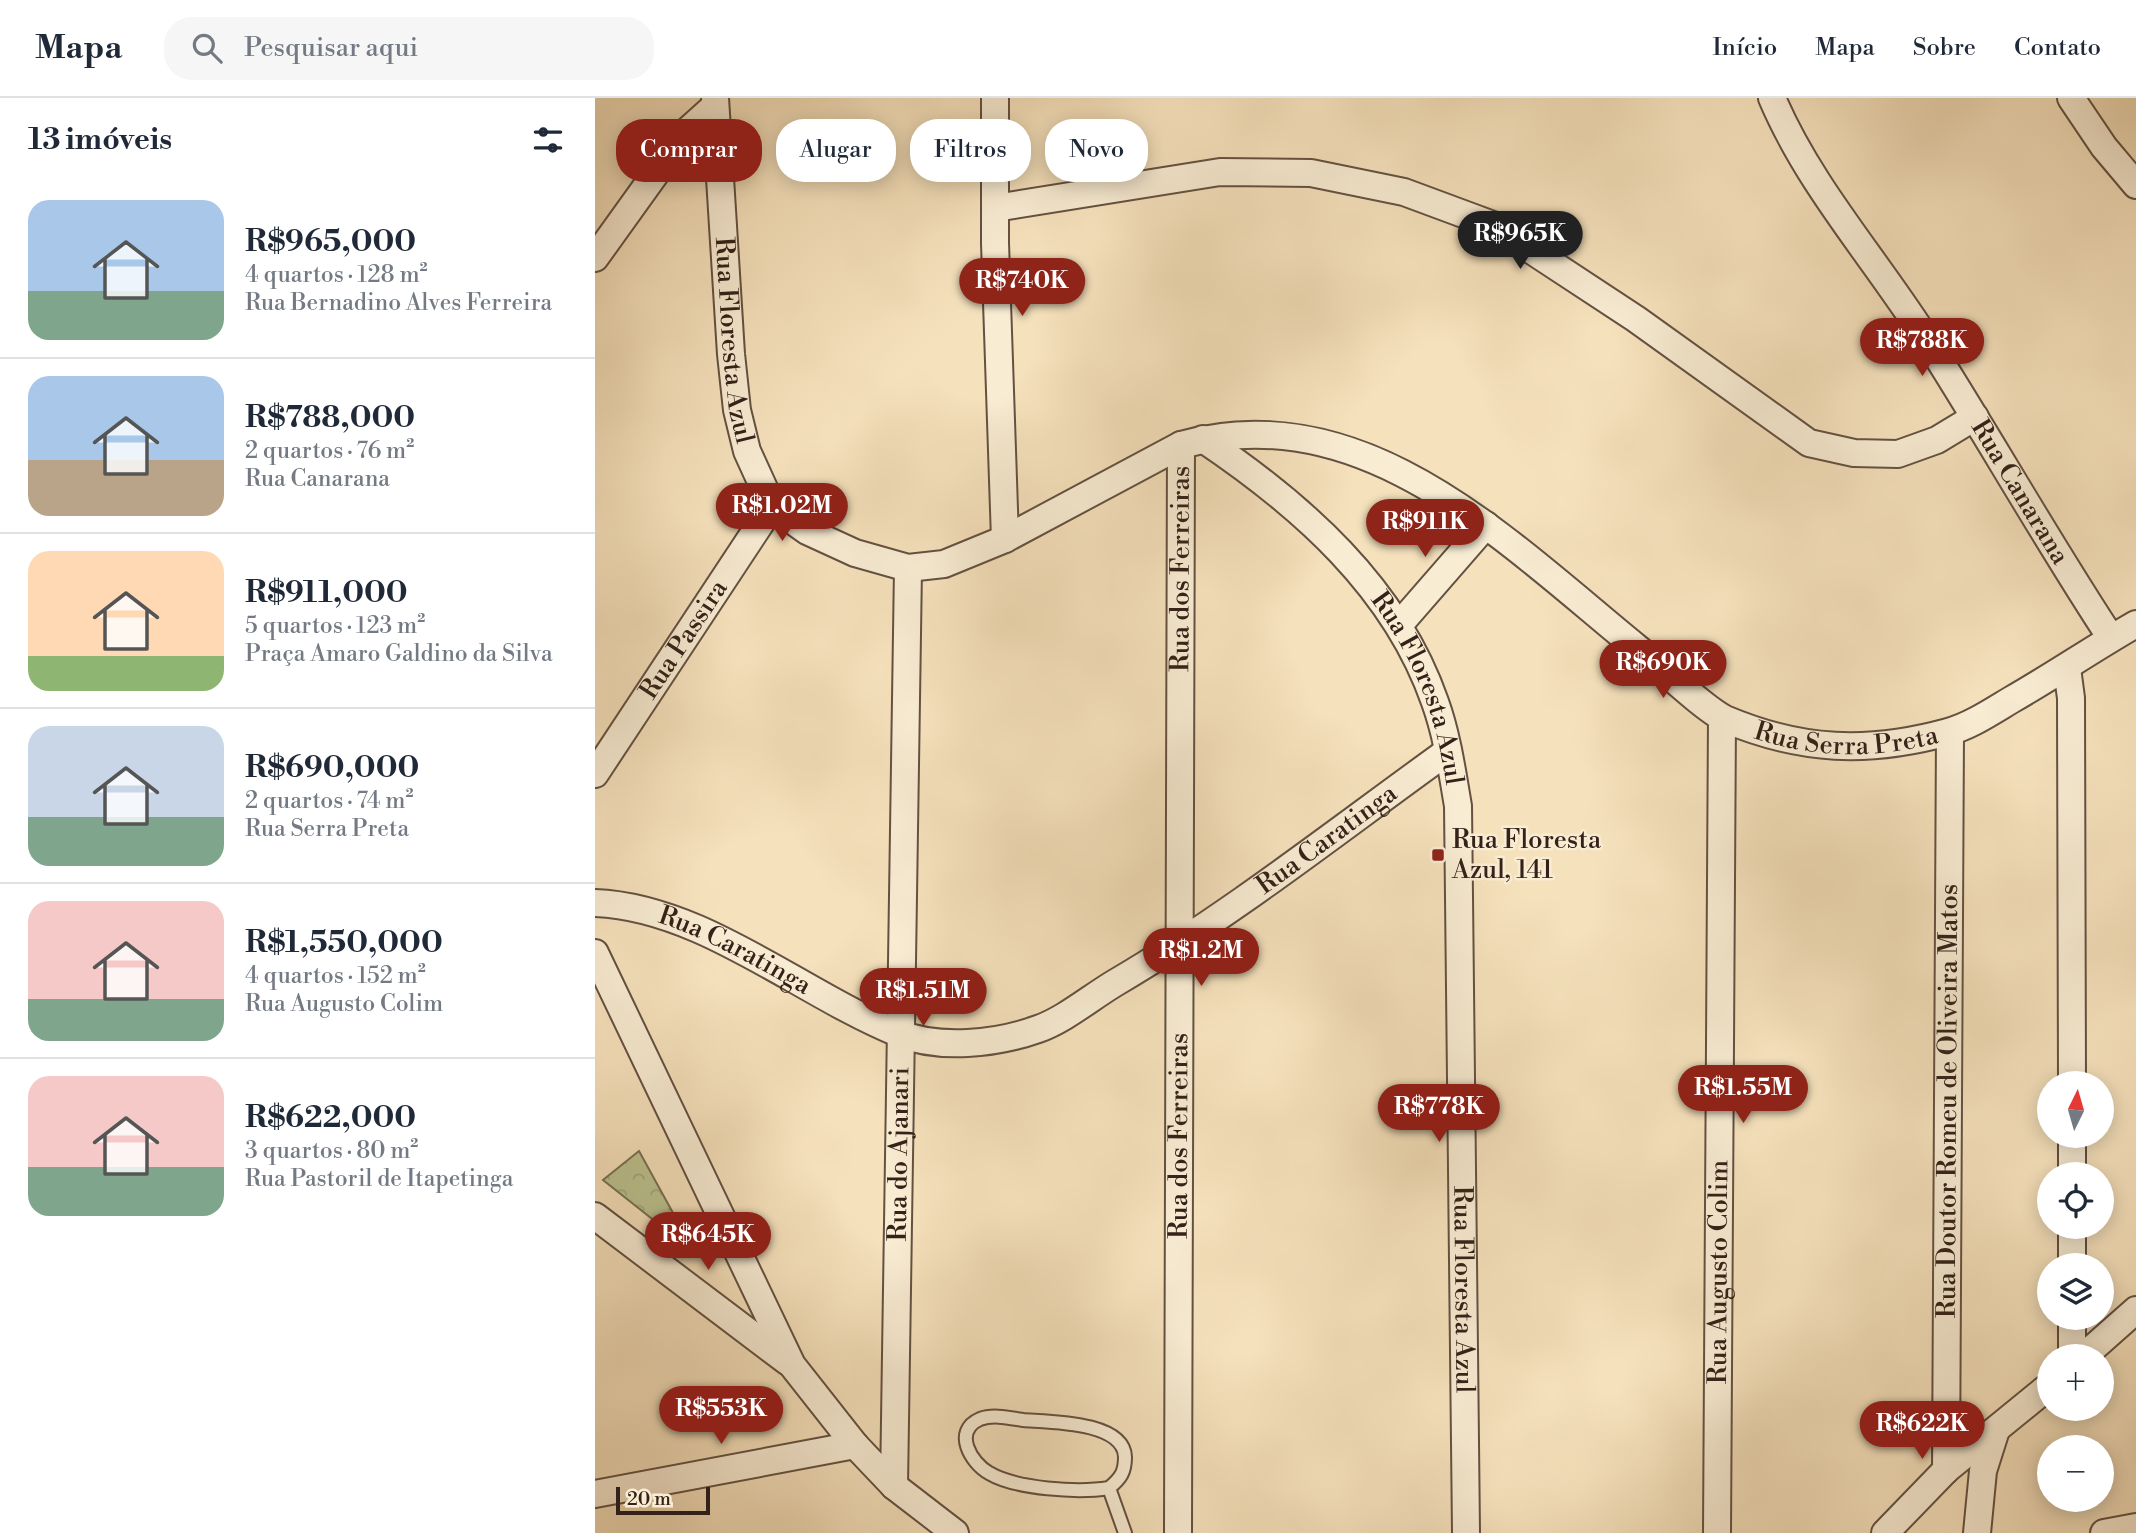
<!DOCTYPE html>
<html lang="pt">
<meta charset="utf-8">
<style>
:root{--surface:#fff;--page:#f6f6f7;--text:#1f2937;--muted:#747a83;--line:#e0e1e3;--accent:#8f2418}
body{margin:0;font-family:"Libre Bodoni",serif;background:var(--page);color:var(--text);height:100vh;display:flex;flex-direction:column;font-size:26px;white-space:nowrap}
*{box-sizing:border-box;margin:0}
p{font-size:23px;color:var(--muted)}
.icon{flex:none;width:38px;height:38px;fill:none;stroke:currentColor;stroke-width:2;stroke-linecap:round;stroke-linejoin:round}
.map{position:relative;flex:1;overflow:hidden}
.drawer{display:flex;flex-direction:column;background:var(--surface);width:595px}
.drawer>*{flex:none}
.top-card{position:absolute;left:21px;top:21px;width:665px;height:63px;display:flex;gap:14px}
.needle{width:46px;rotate:5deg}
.controls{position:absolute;left:1442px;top:973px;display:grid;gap:14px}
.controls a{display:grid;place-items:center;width:77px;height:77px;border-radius:50%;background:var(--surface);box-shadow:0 4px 18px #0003;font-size:35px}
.scale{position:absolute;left:21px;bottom:18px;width:94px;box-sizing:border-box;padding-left:7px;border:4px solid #342119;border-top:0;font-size:19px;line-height:24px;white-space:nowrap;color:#342119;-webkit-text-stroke:5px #f8ecd3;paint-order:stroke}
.price{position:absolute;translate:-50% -60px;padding:0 16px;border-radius:24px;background:var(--accent);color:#fff;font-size:23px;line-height:46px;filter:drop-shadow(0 2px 4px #0008)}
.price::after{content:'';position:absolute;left:50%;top:42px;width:21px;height:16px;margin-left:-10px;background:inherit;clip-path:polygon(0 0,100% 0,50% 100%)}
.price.current{background:#222;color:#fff}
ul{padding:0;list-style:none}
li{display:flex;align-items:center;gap:21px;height:175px;padding:0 28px}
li+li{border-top:2px solid var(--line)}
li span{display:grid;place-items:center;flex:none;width:196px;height:140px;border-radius:21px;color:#555}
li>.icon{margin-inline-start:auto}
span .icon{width:84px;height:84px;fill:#fffc;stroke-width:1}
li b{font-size:30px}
h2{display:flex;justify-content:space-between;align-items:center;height:84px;padding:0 28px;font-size:30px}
.tag{padding:0 24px;border-radius:28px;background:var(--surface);box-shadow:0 4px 18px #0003;font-size:24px;line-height:63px}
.tag.current{background:var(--accent);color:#fff}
header{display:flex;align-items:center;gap:42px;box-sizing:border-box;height:98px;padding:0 35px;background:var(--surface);border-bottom:2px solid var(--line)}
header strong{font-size:33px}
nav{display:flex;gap:38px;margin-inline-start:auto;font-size:24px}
.search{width:490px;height:63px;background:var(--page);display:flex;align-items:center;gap:18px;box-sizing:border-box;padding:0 24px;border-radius:28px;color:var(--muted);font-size:26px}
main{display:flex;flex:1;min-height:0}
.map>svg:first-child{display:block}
.park{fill:url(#park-crowns);stroke:#787255;stroke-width:2}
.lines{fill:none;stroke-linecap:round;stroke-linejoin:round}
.lane-casing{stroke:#645142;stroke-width:16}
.street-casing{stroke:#645142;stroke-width:30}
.lane{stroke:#f8ecd3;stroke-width:12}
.street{stroke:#f8ecd3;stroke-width:26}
.poi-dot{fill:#8f2418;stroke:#f8ecd3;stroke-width:2.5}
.labels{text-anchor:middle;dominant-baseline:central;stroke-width:5;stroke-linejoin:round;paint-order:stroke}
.street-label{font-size:26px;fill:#342119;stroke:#f8ecd3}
.poi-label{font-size:26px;fill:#342119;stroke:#f8ecd3;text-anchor:start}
</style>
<header>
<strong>Mapa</strong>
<div class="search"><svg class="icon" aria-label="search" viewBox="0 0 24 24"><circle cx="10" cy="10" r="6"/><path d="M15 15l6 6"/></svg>Pesquisar aqui</div>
<nav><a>Início</a><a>Mapa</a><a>Sobre</a><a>Contato</a></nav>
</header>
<main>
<section class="drawer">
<h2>13 imóveis<svg class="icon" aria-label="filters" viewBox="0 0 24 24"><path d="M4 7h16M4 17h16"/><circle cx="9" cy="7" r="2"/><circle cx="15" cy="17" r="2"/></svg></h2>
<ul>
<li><span style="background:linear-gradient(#a9c7e8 65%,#7fa58c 0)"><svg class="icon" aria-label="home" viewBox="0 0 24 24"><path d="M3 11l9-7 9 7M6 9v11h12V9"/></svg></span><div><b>R$965,000</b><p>4 quartos · 128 m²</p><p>Rua Bernadino Alves Ferreira</p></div></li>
<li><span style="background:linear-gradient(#a9c7e8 60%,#b9a48a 0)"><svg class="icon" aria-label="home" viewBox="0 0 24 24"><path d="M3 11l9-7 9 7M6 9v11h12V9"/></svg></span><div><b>R$788,000</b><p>2 quartos · 76 m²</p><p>Rua Canarana</p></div></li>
<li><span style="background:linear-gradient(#ffd9b3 75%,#8fb573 0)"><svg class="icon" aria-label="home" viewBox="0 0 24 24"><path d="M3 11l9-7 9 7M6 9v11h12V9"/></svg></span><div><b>R$911,000</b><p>5 quartos · 123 m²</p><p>Praça Amaro Galdino da Silva</p></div></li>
<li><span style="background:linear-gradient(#c9d6e8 65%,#7fa58c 0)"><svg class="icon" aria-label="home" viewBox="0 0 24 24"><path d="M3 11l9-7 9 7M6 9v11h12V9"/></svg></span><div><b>R$690,000</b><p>2 quartos · 74 m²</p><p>Rua Serra Preta</p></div></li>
<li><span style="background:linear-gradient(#f6c9c9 70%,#7fa58c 0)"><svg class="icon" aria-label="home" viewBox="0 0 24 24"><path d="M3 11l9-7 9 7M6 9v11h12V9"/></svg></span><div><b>R$1,550,000</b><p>4 quartos · 152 m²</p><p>Rua Augusto Colim</p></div></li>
<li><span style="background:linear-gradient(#f6c9c9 65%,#7fa58c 0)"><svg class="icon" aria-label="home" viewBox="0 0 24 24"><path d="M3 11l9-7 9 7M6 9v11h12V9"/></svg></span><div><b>R$622,000</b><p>3 quartos · 80 m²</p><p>Rua Pastoril de Itapetinga</p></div></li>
</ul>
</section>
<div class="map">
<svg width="1541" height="1435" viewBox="0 0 1541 1435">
<defs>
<pattern id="park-crowns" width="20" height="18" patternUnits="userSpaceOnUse" patternTransform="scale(1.75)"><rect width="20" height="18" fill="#bcc391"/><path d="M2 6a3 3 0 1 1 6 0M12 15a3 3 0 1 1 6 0" fill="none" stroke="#a2a77c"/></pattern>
</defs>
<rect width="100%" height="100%" fill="#f5e1bc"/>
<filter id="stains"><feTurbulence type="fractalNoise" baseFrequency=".00286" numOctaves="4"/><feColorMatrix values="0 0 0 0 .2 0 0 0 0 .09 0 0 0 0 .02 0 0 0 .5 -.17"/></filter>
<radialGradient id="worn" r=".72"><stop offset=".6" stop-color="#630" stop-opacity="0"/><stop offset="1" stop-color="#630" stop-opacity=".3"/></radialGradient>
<path class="park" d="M44,1053l56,102 -92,-73z"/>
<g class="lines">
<g class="lane-casing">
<path id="lane" d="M514,1390c-31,5 -93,1 -120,-15 -18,-10 -37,-42 -9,-54 13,-5 30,-1 43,1 25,2 101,1 102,37 0,15 -4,21 -16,31l16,45"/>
</g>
<g class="street-casing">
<g id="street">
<path id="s1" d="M120,0l16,256 6,56 10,41 25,55 35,25 48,22 53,15 36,-4 61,-25 176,-94c182,-51 326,97 455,202 21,17 68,62 89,72 76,32 143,35 223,13 22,-6 43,-20 63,-32 42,-24 83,-52 125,-76"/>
<path d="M400,0v145l10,296"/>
<path id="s2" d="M1177,0c36,85 99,156 149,233 65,101 124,207 190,307"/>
<path d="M1476,0l33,49 32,38"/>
<path d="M400,110l225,-36 91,1 93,19 89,33 143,94 173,124 45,10 44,1 39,-14 38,-23"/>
<path d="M0,160l89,-124 31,-28"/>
<path id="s3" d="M608,341c98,66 192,148 232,263 12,33 17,69 23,104l8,727"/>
<path d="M804,527l87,-100"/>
<path d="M1472,570l4,30 1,385"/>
<path id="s4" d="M0,676l177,-268"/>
<path id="s5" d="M0,805c107,4 205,90 303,130 41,17 98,11 140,-4 26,-9 52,-31 77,-46 116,-68 223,-153 333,-232"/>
<path d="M0,855l197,412 63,80 39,41 61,47"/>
<path d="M1477,1076v-38"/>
<path d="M0,1118l193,146"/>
<path d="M1477,1167v-38"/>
<path d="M1477,1258v-38"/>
<path d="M1489,1258l52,-46"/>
<path id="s6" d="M1351,1372l4,-738"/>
<path id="s7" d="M299,1388l14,-918"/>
<path d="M0,1396l260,-49"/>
<path id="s8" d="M583,1435l3,-1088"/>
<path id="s9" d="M1122,1435l5,-815"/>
<path d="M1290,1435l61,-63 103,-84"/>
<path d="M1382,1435l6,-62 13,-41"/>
<path d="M1509,1435l32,-6"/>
</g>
</g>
<use href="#lane" class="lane"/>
<use href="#street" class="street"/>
</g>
<rect class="poi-dot" x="836" y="750" width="14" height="14" rx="3.5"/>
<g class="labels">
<g class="street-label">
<text stroke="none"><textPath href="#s1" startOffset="243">Rua Floresta Azul</textPath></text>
<text stroke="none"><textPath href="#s2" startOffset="466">Rua Canarana</textPath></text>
<text stroke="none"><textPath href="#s8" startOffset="964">Rua dos Ferreiras</textPath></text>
<text stroke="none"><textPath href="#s4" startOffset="161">Rua Passira</textPath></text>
<text stroke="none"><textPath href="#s3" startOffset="338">Rua Floresta Azul</textPath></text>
<text stroke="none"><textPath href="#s1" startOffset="1628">Rua Serra Preta</textPath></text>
<text stroke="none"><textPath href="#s5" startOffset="821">Rua Caratinga</textPath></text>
<text stroke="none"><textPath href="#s5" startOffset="149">Rua Caratinga</textPath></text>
<text stroke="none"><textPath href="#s6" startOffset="369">Rua Doutor Romeu de Oliveira Matos</textPath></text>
<text stroke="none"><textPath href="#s8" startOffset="397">Rua dos Ferreiras</textPath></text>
<text stroke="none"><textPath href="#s7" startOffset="332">Rua do Ajanari</textPath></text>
<text stroke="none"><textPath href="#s9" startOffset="261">Rua Augusto Colim</textPath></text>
<text stroke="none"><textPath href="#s3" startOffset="947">Rua Floresta Azul</textPath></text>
</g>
<g class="poi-label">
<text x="857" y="742">Rua Floresta<tspan x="857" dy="30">Azul, 141</tspan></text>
</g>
</g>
<rect width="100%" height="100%" filter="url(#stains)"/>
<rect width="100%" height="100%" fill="url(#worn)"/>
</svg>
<div class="controls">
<a><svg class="needle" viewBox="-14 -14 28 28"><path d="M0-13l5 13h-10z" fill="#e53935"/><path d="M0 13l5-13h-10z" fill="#747a83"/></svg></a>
<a><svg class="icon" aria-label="locate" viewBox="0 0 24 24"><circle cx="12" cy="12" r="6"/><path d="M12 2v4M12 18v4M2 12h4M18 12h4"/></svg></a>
<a><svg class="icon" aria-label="layers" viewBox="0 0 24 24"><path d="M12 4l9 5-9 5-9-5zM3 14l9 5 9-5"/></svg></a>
<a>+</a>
<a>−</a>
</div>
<div class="scale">20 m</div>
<b class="price current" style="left:925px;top:173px">R$965K</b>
<b class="price" style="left:427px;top:220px">R$740K</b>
<b class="price" style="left:1327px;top:280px">R$788K</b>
<b class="price" style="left:187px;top:445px">R$1.02M</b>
<b class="price" style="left:830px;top:461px">R$911K</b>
<b class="price" style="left:1068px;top:602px">R$690K</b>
<b class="price" style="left:606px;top:890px">R$1.2M</b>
<b class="price" style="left:328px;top:930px">R$1.51M</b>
<b class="price" style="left:1148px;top:1027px">R$1.55M</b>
<b class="price" style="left:844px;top:1046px">R$778K</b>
<b class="price" style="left:113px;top:1174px">R$645K</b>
<b class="price" style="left:126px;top:1348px">R$553K</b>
<b class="price" style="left:1327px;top:1363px">R$622K</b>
<div class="top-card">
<a class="tag current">Comprar</a>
<a class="tag">Alugar</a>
<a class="tag">Filtros</a>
<a class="tag">Novo</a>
</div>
</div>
</main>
